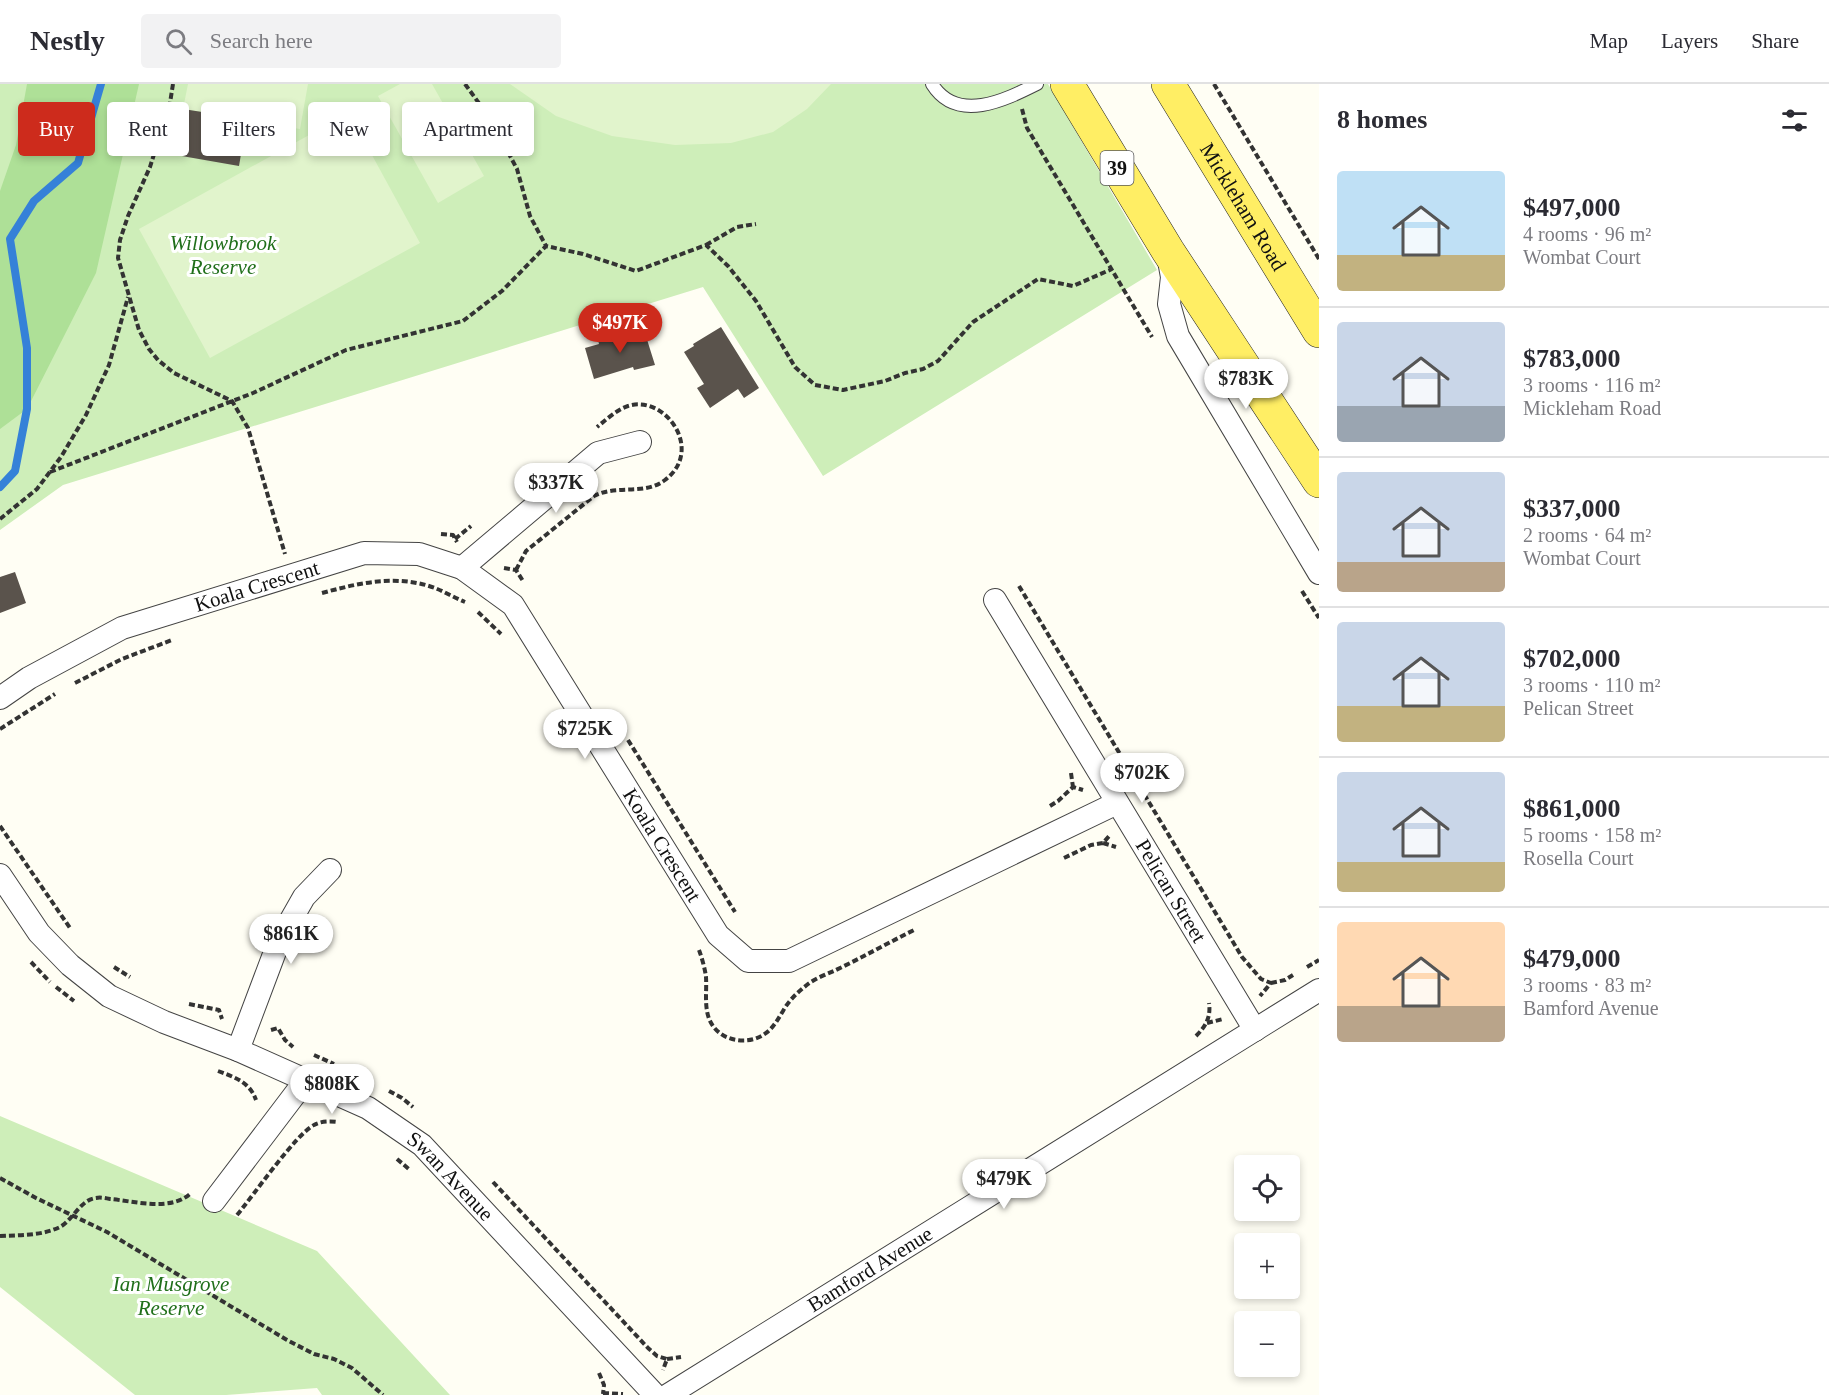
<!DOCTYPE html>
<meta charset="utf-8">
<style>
:root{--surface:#fff;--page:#f2f2f3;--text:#2b2b33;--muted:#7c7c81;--line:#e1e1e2;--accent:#cd2b1c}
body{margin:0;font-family:"Times New Roman",serif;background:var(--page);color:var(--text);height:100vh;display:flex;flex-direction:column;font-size:22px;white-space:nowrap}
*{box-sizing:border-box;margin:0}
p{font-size:20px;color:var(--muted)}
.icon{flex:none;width:33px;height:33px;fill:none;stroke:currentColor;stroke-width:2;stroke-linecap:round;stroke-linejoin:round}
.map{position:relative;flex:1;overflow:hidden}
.side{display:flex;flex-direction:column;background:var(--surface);width:510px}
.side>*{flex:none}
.hud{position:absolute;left:18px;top:18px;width:570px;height:54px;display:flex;gap:12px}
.tools{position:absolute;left:1234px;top:1071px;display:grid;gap:12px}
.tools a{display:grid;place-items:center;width:66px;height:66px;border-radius:6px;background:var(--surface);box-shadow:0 3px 9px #0003;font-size:30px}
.price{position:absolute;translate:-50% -51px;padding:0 14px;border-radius:21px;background:#fff;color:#222;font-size:20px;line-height:39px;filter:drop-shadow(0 2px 3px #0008)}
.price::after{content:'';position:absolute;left:50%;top:36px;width:18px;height:14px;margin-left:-9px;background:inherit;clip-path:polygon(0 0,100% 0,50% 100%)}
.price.on{background:var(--accent);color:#fff}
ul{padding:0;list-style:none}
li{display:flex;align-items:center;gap:18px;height:150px;padding:0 18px}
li+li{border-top:2px solid var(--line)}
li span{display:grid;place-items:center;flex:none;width:168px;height:120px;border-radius:6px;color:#555}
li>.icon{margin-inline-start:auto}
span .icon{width:72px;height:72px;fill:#fffc;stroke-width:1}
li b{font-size:26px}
h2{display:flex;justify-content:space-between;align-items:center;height:72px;padding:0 18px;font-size:26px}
.pill{padding:0 21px;border-radius:6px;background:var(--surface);box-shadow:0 3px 9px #0003;font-size:21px;line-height:54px}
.pill.on{background:var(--accent);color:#fff}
header{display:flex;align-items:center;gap:36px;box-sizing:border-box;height:84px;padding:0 30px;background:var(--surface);border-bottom:2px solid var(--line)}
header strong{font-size:28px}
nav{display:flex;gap:33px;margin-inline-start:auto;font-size:21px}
.search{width:420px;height:54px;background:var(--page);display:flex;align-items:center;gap:15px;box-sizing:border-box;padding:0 21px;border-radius:6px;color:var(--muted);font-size:22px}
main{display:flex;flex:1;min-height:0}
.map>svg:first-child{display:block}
.green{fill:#ceeeb9}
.forest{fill:#aee097}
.pitch{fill:#e1f4cc}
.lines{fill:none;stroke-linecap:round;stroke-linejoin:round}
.stream{stroke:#3581d8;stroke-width:8}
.building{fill:#5a534c}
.lane-casing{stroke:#444;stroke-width:14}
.street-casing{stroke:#444;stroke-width:24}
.primary-casing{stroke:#222;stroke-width:34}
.path{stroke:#333;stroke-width:4;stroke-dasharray:6 3;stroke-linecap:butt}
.lane{stroke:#fff;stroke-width:12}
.street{stroke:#fff;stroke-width:22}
.primary{stroke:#ffee64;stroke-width:33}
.labels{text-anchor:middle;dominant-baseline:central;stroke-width:6;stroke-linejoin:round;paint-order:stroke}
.shield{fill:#fff;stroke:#585858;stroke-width:1.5}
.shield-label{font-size:20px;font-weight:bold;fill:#111}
.street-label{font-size:21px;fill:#111;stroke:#fff}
.park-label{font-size:21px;font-style:italic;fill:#206f1a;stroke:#fff}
</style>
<header>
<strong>Nestly</strong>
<div class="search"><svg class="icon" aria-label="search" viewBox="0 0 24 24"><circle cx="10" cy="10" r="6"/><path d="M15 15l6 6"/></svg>Search here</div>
<nav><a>Map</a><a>Layers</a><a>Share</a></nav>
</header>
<main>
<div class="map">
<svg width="1319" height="1311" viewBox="0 0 1319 1311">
<rect width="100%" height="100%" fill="#fffef4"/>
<path class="green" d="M0,0h1048l109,186 -334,206 -120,-189 -640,198 -63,45z
M0,1032l317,135 133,144h-128l-5,-7 -91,7h-91l-135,-108z"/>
<path class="forest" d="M27,0h112l-43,189 -69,136 -27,20v-238l16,-46z"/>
<path class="pitch" d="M188,0h120l-8,45 -117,-20z
M400,0h32l52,92 -46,27 -60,-107z
M510,0h321l-24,25 -34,23 -42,11 -56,2 -63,-9 -56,-20z
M349,29l71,130 -210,115 -71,-129z"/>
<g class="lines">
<path class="stream" d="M0,403l15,-16 12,-62v-61l-17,-109 24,-38 44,-38 23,-79"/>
</g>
<path class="building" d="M183,25l64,10 -8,47 -63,-11z
M721,243l38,61 -15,10 -6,-9 -28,19 -13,-20 7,-4 -20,-32 10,-6 -1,-2z
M635,245l1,4 8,-3 11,35 -21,5 -1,-3 -39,12 -9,-31 14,-4 -1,-4z
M15,488l11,31 -26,10v-36z"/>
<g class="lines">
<g class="lane-casing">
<path id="lane" d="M932,0c25,40 73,16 105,0"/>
</g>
<g class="street-casing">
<g id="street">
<path d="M1168,171l4,22 -3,27 9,32 141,237"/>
<path d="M462,484l136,-115 42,-11"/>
<path id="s1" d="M995,516l260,430"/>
<path id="s2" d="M0,614l29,-20 93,-50 242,-75 55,1 43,14 51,37 205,330 30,26h41l328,-158"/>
<path id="s3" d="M0,791l39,58 31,32 39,31 55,26 74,28 130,58 54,37 233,250"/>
<path d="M238,966l41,-109 25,-44 26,-27"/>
<path d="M214,1117l91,-120"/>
<path id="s4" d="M668,1311l651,-405"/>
</g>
</g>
<g class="primary-casing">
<g id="primary">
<path d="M1067,0l101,167 151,230"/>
<path id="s5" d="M1168,0l151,247"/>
</g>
</g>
<path class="path" d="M173,0l-3,19 -20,64 -22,49 -8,24 -2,18 21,72 10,19 9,11 16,13 58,28 16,27 37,126
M465,0l24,33 28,52 13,47 16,30
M1214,0l105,175
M1022,25l5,19 125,209
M706,161l31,-18 19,-3
M50,388l203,-79 93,-43 117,-29 39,-30 44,-45 37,8 53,17 70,-26 22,21 28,35 39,66 20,18 28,5 42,-9 20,-8 18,-4 15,-8 35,-39 65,-43 35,7 39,-17
M0,435l37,-30 24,-32 25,-42 23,-50 19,-68
M441,450l12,1 4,7
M455,455l16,-13
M504,484l12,2 7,11
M516,486l10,-19 68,-55c23,-12 50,0 71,-16 40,-30 0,-86 -37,-74 -12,4 -22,14 -31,21
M1019,502l223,371 19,22 10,4 -11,13
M1302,507l17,27
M322,509c37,-10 75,-19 113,-5 10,4 20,10 30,14
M478,528l23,22
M75,599l47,-24 50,-19
M0,645l55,-35
M628,656l107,172
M1071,689l2,14
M1050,722l8,-5 15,-14 10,3
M0,742l70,102
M1103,759l13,4
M1064,774l27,-13 12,-2 7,-8
M699,866c3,8 6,19 7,27 1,17 -3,35 7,49 9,13 27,17 41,13 16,-5 21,-15 29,-28 6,-11 15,-19 25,-27 8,-6 19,-10 28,-14 27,-13 52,-27 78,-40
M31,878l19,20
M114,883l16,10
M1307,883l12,-7
M1271,899l14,-3 8,-5
M56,903l18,14
M189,920l30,6 3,9
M1207,939l16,-4
M271,946l7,-2 7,12 8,7
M1196,952c10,-10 15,-19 13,-33
M314,971l20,9
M218,987c16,6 32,11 38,29
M389,1007l13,7 11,9
M397,1075l13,11
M0,1094l36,20 71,34 180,108 27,14 20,5 18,9 31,27
M493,1098l155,166 9,8 10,3 -4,11
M237,1131c16,-19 59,-81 77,-90 7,-4 16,-4 24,-3
M0,1152c20,-1 41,0 60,-9 13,-7 20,-27 36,-29 4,-1 9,0 14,1 24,2 61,13 81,-6
M667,1275l14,-2
M599,1289l5,12 -1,9
M603,1309l20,1"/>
<use href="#lane" class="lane"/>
<use href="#street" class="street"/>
<use href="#primary" class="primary"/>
</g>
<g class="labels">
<rect class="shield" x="1100.5" y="67" width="33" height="34" rx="4.5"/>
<g class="shield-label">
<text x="1117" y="84">39</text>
</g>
<g class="street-label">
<text stroke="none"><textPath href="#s5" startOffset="144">Mickleham Road</textPath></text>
<text stroke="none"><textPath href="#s2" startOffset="282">Koala Crescent</textPath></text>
<text stroke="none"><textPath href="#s2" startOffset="840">Koala Crescent</textPath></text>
<text stroke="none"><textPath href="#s1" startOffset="340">Pelican Street</textPath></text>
<text stroke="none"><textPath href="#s3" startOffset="554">Swan Avenue</textPath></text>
<text stroke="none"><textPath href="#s4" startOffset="238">Bamford Avenue</textPath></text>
</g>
<g class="park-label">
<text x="223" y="159">Willowbrook<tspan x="223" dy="24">Reserve</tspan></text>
<text x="171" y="1200">Ian Musgrove<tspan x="171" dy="24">Reserve</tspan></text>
</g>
</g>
</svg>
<div class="tools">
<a><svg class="icon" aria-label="locate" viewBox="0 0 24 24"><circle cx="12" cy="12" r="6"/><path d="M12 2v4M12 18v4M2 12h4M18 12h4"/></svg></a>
<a>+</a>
<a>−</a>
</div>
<b class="price on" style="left:620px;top:270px">$497K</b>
<b class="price" style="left:1246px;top:326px">$783K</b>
<b class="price" style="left:556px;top:430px">$337K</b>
<b class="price" style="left:585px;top:676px">$725K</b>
<b class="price" style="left:1142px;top:720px">$702K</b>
<b class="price" style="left:291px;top:881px">$861K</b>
<b class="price" style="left:332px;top:1031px">$808K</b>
<b class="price" style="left:1004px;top:1126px">$479K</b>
<div class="hud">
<a class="pill on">Buy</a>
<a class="pill">Rent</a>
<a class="pill">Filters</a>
<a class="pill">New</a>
<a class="pill">Apartment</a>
</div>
</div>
<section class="side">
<h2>8 homes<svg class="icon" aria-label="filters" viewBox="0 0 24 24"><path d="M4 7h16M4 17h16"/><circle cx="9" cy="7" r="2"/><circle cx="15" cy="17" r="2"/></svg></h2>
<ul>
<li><span style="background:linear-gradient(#bfe0f5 70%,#c2b280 0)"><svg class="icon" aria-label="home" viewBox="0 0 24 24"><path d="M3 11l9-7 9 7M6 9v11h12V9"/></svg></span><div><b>$497,000</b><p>4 rooms · 96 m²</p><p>Wombat Court</p></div></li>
<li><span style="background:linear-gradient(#c9d6e8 70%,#9aa5b1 0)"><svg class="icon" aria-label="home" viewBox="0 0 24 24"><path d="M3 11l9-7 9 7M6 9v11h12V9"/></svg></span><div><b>$783,000</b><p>3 rooms · 116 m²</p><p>Mickleham Road</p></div></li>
<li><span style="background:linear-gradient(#c9d6e8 75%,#b9a48a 0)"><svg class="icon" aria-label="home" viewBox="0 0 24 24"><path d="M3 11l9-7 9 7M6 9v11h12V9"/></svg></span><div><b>$337,000</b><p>2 rooms · 64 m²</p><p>Wombat Court</p></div></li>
<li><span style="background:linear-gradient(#c9d6e8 70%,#c2b280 0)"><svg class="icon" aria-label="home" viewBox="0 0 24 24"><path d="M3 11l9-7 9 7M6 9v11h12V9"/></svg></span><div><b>$702,000</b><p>3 rooms · 110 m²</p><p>Pelican Street</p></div></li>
<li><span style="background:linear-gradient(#c9d6e8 75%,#c2b280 0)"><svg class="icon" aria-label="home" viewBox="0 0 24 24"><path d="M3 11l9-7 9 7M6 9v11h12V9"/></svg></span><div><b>$861,000</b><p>5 rooms · 158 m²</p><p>Rosella Court</p></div></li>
<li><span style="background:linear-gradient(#ffd9b3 70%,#b9a48a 0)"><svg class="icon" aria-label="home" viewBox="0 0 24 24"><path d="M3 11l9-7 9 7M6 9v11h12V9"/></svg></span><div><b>$479,000</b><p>3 rooms · 83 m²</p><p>Bamford Avenue</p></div></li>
</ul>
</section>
</main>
